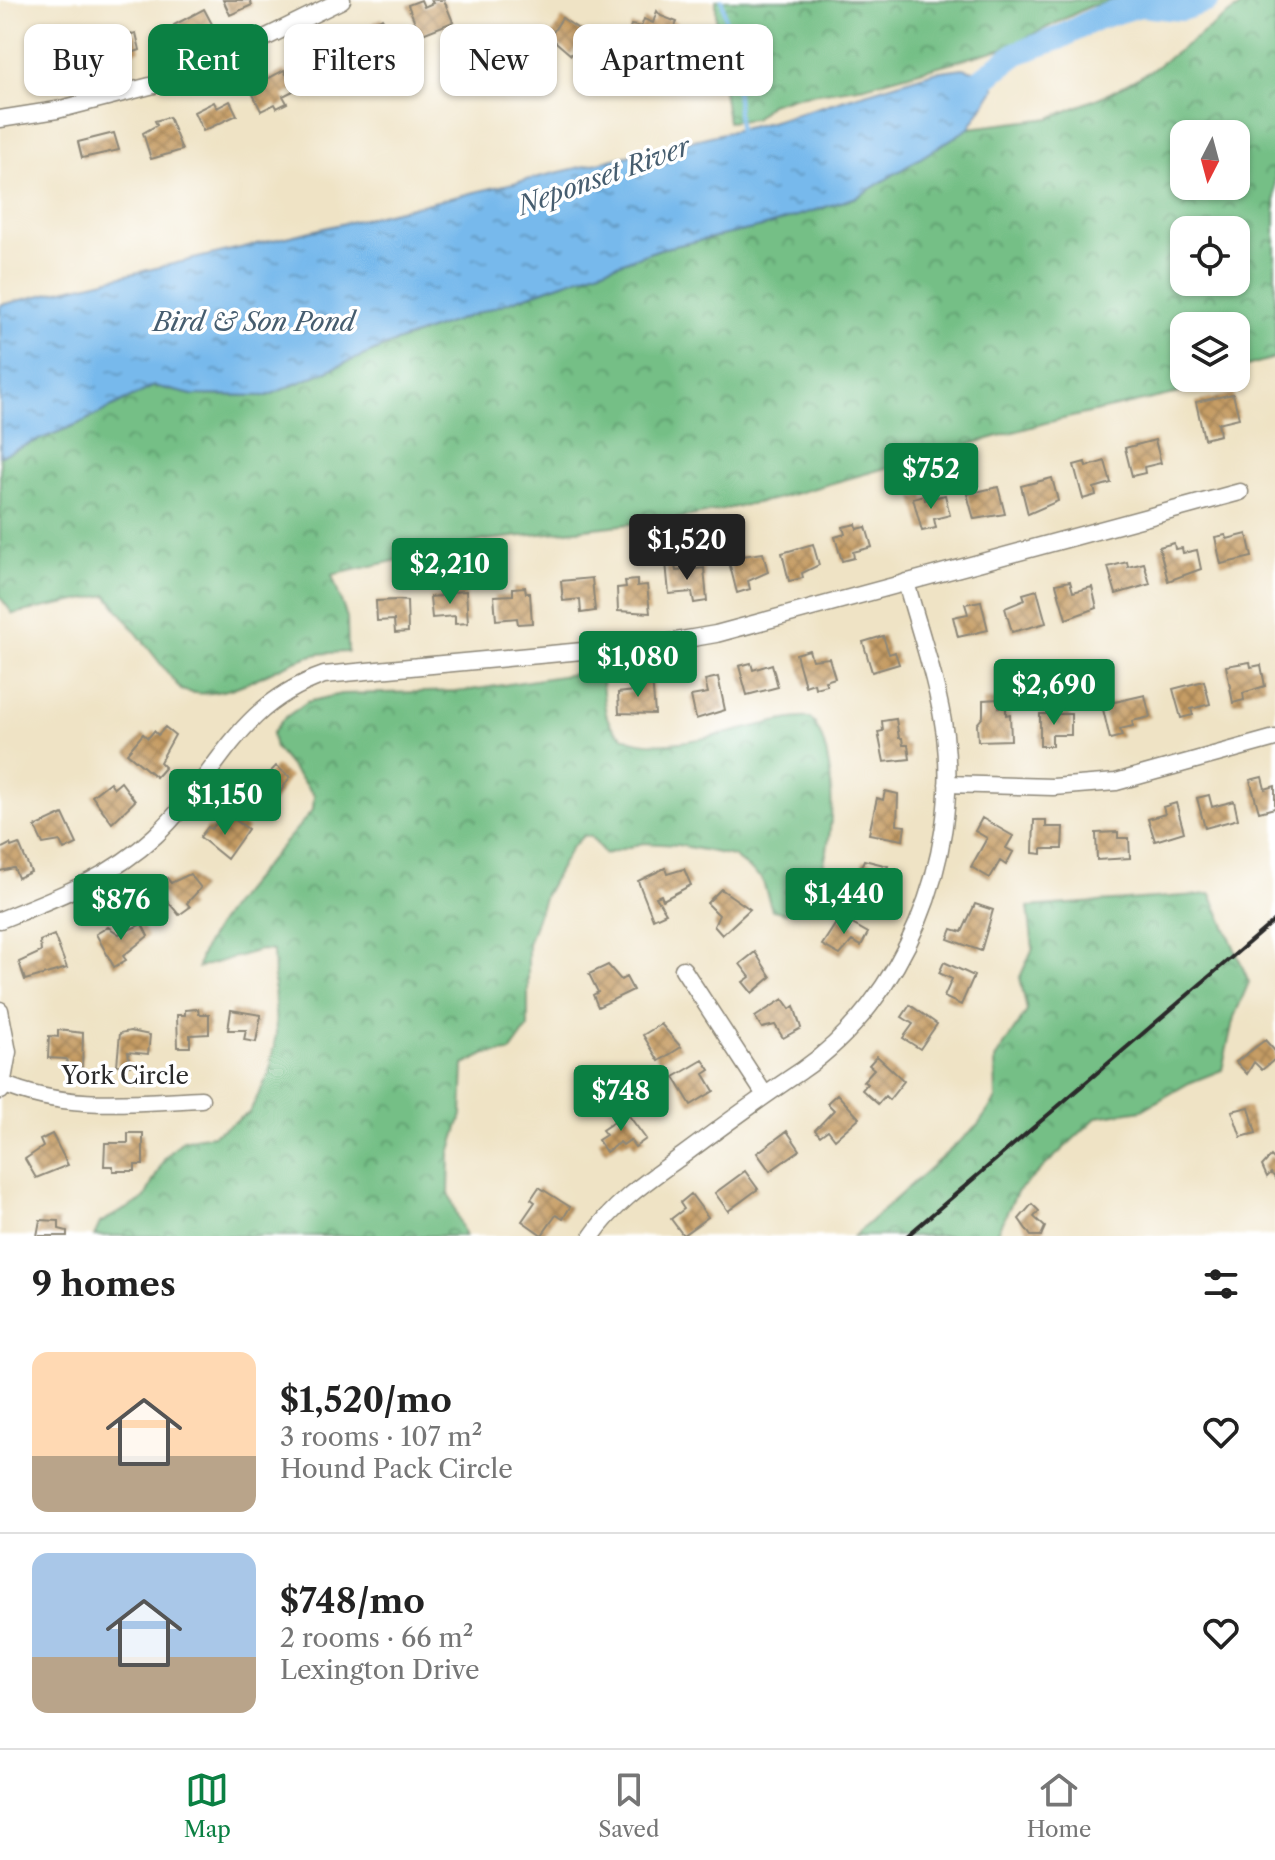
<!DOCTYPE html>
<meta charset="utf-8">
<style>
:root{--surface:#fff;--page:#f6f6f6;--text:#222;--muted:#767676;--line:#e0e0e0;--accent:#0b8043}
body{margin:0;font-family:"Libre Caslon Text",serif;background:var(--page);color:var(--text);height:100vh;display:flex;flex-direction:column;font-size:30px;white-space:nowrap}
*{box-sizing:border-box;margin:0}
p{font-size:26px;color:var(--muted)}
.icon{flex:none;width:44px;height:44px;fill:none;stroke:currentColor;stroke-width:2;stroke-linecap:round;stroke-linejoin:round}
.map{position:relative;height:1236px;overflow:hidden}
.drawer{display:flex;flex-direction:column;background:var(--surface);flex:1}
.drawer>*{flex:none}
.top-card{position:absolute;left:24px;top:24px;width:800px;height:72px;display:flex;gap:16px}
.needle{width:52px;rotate:186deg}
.controls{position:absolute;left:1170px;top:120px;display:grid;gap:16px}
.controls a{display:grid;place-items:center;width:80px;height:80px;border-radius:16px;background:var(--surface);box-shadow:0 2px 6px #0004;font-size:40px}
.price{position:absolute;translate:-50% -68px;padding:0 18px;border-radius:8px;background:var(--accent);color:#fff;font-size:26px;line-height:52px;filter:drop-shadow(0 2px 4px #0008)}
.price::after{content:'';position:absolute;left:50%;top:48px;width:24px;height:18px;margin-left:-12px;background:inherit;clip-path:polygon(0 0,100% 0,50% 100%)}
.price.current{background:#222;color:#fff}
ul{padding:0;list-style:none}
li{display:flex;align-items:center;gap:24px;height:200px;padding:0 32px}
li+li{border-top:2px solid var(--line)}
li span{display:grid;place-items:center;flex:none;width:224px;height:160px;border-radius:16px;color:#555}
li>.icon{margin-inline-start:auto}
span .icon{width:96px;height:96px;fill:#fffc;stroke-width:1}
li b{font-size:34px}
h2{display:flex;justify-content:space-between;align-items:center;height:96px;padding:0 32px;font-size:34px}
.chip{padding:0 28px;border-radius:16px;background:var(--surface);box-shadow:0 2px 6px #0004;font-size:28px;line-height:72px}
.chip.current{background:var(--accent);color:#fff}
.dock{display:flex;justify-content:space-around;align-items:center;height:112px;border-top:2px solid var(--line);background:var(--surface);font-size:22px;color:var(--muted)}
.dock a{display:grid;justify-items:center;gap:4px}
.dock .current{color:var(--accent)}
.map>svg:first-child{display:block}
.forest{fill:url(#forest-crowns);stroke:#507558;stroke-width:2;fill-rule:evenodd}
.water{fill:url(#water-ripples);stroke:#51728c;stroke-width:2}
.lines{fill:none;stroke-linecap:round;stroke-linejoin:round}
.stream{stroke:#77b9ec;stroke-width:4}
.river{stroke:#77b9ec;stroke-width:24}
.building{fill:url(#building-cross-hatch)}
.minor-casing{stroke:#8d8778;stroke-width:19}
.minor{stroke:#fff;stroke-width:16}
.rail{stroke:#2b2b2b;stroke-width:4}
.labels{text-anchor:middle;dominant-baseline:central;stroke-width:7;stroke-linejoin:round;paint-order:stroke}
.street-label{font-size:24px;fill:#2b2b2b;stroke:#fff}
.water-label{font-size:26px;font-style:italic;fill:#465d6f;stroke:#fff}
</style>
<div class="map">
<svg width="1275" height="1236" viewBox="0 0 1275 1236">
<defs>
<pattern id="forest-crowns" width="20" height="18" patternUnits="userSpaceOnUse" patternTransform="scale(2)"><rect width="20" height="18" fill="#74bf86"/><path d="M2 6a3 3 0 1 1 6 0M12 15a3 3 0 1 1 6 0" fill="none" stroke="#5f9b6e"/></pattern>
<pattern id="water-ripples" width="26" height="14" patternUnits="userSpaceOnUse" patternTransform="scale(2)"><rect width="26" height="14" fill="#77b9ec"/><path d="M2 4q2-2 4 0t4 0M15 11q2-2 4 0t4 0" fill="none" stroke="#6297bf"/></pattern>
<pattern id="building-cross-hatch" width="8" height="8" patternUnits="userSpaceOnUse" patternTransform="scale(2)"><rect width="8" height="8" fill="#c69d65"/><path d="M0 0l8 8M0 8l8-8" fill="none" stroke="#a18053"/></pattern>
</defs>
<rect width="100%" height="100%" fill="#fff"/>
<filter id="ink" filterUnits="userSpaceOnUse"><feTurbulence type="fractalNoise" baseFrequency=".0125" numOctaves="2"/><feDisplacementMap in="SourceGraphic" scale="16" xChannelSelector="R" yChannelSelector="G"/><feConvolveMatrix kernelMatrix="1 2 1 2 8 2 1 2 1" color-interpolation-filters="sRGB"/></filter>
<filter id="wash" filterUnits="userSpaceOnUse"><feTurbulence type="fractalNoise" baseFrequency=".006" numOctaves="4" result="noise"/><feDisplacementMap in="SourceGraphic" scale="32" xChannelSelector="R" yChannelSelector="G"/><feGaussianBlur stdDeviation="1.8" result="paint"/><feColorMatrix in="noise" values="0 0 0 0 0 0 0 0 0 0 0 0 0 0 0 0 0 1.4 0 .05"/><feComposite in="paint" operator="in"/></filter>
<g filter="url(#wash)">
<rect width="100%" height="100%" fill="#efe3c5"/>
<path class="forest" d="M716,0h405l-31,6 -82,41 -143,39 -68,10 -27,8 -16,15 -26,3 -12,-77z
M1254,0h21v358l-39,11v-43h-52v52h33l-25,12 -147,33 -269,76 -101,20 -189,21 -154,35 15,43 1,34c-13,1 -26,0 -38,4 -43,12 -84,49 -129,34l-74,-95 -94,19 -13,-17v-141l80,-33 74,-37 38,9 75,1 131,-55 262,-92 102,-22 95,-30 112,-69 81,-10 60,-25 39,-21 84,-61zM1184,134h52v52h-52zM1184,230h52v52h-52z
M593,671l8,3c2,13 2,30 6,43 21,61 159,-3 203,1 31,33 27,147 -3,181 -6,5 -15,10 -21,14l-14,-3 -10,-31 -29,-23 -55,-11 -35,-2 -38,11 -14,-17 -7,-2 -13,13 -26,47 -17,49v83l-18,25 -24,2 -22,11 -2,50 -12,38 -1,40 16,43h-371l6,-13 44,-24 21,-41 18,-18 30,-5 36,-22 20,-39 7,-40 -3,-83 -13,-1 -62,18c4,-41 87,-122 115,-159l1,-14 -39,-47 -3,-14 10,-14 25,-18 34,-8 123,-3z
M1211,894l38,88 -15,35 -12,53 -33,13 -47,27 -45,7 -80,75 -22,44h-141l124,-111 18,-26 -1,-40 32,-48 -7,-34 13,-29 -5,-41z"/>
<path class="water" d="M963,68l25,7 7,13 -26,40 -112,69 -95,30 -102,22 -262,92 -131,55 -75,-1 -38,-9 -74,37 -80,33v-151l770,-183 164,-50z"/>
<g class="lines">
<path class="stream" d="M722,0l14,74 3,58"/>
<path class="river" d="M964,93l53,-40 42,-15 38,-20 43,-13 41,4 27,-9"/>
</g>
<g id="blocks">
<path class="building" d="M223,0h27l2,5 -22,10z
M421,0l3,7 9,-4 -2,-3h13l9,22 -33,13 -12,-30z
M204,9l8,15 -30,17 -8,-16z
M657,11l4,5 16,6 -6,14 -8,-4 -9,22 -29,-9 6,-20 10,2 3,-8 9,4z
M382,18l12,22 -11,5 4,8 -8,4 -4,-7 -7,3 -11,-21z
M562,18l24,16 -15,21 -21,-18z
M136,33l4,17 -14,5h-9l-1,-3 -14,3 -3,-13z
M344,45l7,16 -21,10 4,9 -7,3 -3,-7 -7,4 -10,-23z
M71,53l4,15 -38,10 -4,-15z
M284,70l2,4 5,-3 8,17 -16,8 4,7 -10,5 -2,-4 -14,7 -11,-23z
M230,101l7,14 -34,16 -9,-19 20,-10 3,6z
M169,117l13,33 -31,9 -8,-26 14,-8 -2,-4z
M114,133l5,17 -37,8 -4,-16z
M1233,394l6,24 -21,5 2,12 -16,4 -8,-37z
M1155,440l6,23 -17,4 1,6 -13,3 -7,-28z
M1105,461l6,22 -17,5 2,7 -13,4 -9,-34 11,-3 1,5z
M1052,478l6,23 -30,13 -7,-28z
M998,487l7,27 -31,5 -7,-25z
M924,495l1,5 20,-5 5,20 -16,4 2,9 -14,3 -9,-33z
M856,524l1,5 9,-2 6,20 -19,5 1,6 -12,3 -7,-24 10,-3 -2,-7z
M1247,534l5,23 -31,7 -6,-27 11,-2 1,4z
M1174,543l1,6 7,-1 1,5 14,-3 4,19 -33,12 -9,-34z
M813,544l6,21 -17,8 1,5 -14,3 -7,-28z
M763,553l5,19 -20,9 2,8 -13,4 -9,-35z
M674,561l2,10 28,-3 3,33 -13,2 -2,-11 -23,2 -3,-32z
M1127,562l1,5 16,-4 6,21 -34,10 -8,-27z
M592,578l3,33 -14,2 -1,-14 -17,2 -2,-20z
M637,580v6l10,-1 3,28 -32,-2 -1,-23 9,-1 -1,-6z
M1070,581l3,11 19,-5 5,21 -31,11 -10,-35z
M525,587l1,6h4l2,30 -14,1 -1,-6 -21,2 -2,-24 19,-1v-7z
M453,589v3l13,-1 2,32 -13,1v-8l-23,2 -2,-21 11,-1 -1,-6z
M1037,590l9,33 -34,9 -7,-24 20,-8 -2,-6z
M397,600l10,1 1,31 -13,1 -1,-13 -17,1 -1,-20z
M981,601l7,29 -30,7 -5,-20 15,-3 -3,-10z
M883,636l6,18 6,-2 4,12 -27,8 -9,-30z
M809,650l3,10 17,-2 6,20 -10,3 2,4 -12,3 -1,-5 -9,3 -9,-32z
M1250,662l1,5 10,-2 4,21 -22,7 1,7 -11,3 -7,-37z
M751,663l2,7 19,-6 6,23 -31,8 -8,-29z
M718,677l7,33 -29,9 -5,-23 17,-3 -3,-13z
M652,678l3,36 -36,-1 -1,-20 16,-2 4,-12z
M1204,681l6,23 -19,5 2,6 -12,3 -8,-29z
M1145,695l5,22 -18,4 1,5 -13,3 2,7 -12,3 -8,-34z
M999,699v8h7v8l4,-1 1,26 -33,1 -1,-17 6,-7v-17z
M1040,714h31v21h-19v11h-12z
M896,719l3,19h3l1,7h5l2,14 -26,3 -6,-30 5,-1 -1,-10z
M165,727l10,8 -15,27 5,5 -9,10 -29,-24 16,-19 5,4 6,-7 4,4z
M276,766l14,11 -24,36 -28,-21 8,-11 4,4 5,-7 6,4z
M1262,777l3,12 10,-3v22l-16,4 -9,-32z
M110,782l4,6 7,-6 14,19 -23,22 -20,-27z
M885,791l13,3 -1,31 8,1 -2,14 -34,-6 8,-36 6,2z
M1209,795l3,12 22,-6 4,18 -33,9 -8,-30z
M1176,803l8,29 -29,9 -7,-22 17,-5 -2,-7z
M63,814l14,30 -13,6 -4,-9 -17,3 -8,-17z
M231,817l17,12 -21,30 -27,-22 8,-10 3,2 6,-6 4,3z
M982,818l31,18 -7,12 7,4 -7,13 -6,-4 -10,17 -19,-11 16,-29 -12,-7z
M1034,820h12v7h17l-1,22h-20v5l-9,-1z
M1118,832v6h11l1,20 -33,2 -1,-27z
M10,844l1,3 8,-3 12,28 -13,6 -4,-10 -14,3v-22z
M864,860l24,6 -6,22 11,3 -3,14 -34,-9 3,-15 -4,-1z
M665,868l2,6 17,-5 7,16 -28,15 -2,-5 -5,2 10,16 -13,6 -15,-38z
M190,874l11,14 -14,15 3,4 -11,8 -23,-28 11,-9 4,5z
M721,889l29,20 -28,26 -8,-9 5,-11 -12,-12z
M975,904l18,6 -12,41 -33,-12 4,-10 10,3z
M840,917l28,16 -7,13 -9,-5 -12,14 -18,-10z
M142,924l6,12 -25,20 3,4 -12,7 -18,-33 12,-7 11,7z
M54,935l13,33 -42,12 -6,-18 22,-10 -1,-11z
M755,952l16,25 -19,16 -9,-11 7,-5 -10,-13z
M944,962l30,14 -13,29 -17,-8 8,-18 -13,-6z
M608,965l13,15 5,-3 7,13 -35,17 -5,-12 5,-3 -9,-18z
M783,999l7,10 4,-3 7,22 -18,10 -8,-13 -13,3 -7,-11z
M910,1005l27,19 -17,25 -17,-11 10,-14 -11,-7z
M198,1009l1,5h10v20l-19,1v12h-12l-1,-32h8v-5z
M231,1010l30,5 -5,27 -12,-2 2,-10h-18z
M661,1024l20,23 -22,14 -16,-26z
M58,1030l25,3 -1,36h-13l-3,-10 -18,-1 1,-22 9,1z
M130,1031l20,4 -2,19 -20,-2 2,14 -13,-1 3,-32z
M1265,1040l10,11v8l-13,11 -8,-8 -7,12 -11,-12z
M877,1056l27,25 -15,19 -4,-4 -7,8 -16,-14 5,-6 -4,-3 11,-12 -5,-4z
M703,1060l7,10 -6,4 10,17 -23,14 -17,-28z
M837,1094l22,24 -24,21 -7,-9 -8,6 -5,-6 19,-20 -7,-7z
M1249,1107l7,26 -15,4 -9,-26z
M627,1113l19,26 -11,8 -5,-7 -7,5 -3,-3 -14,10 -8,-12 8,-5 -4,-5z
M787,1131l13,19 -30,21 -13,-18z
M128,1133h15v32h-8v6h-22v-5h-9l1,-23h23z
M52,1134l16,31 -32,13 -11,-19 18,-12 -3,-7z
M1271,1156l4,4v18l-4,-5 -4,4 -5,-11z
M745,1171l13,18 -30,22 -13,-18z
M539,1187l31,20 -7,12 -7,-4 -14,20 -20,-14 13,-19 -4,-3z
M691,1194l17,23 -25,18 -12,-16 13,-10 -4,-6z
M1032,1204l7,7 -5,6 11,10 -4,9h-10l-12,-17z
M40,1220l19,1v8l8,2v5h-30z"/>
</g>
</g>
<g filter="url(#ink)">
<use href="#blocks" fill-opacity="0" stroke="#8d8778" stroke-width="2"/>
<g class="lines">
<g class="minor-casing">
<path id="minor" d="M0,119l57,-9 128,-33 157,-77
M947,784l106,3 63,-5 159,-44
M0,920c56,-22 110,-42 155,-84 63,-59 79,-130 169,-161l334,-31 58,-10 524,-142
M683,969l82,126
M0,1010l8,42 -7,39
M3,1084c62,27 133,18 198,15
M592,1236c23,-34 57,-56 90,-80 39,-29 78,-58 119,-85 104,-72 159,-212 144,-336 -7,-52 -25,-102 -39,-153"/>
</g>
<use href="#minor" class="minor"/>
<path class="rail" d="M907,1236l368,-316"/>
</g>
</g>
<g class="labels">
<g class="street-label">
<text x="125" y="1075">York Circle</text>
</g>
<g class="water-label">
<text transform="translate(604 176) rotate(-20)">Neponset River</text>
<text x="254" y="322">Bird &amp; Son Pond</text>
</g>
</g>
</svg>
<div class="controls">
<a><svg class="needle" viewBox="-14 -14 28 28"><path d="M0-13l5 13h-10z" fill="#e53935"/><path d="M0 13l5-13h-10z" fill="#767676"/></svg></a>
<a><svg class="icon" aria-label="locate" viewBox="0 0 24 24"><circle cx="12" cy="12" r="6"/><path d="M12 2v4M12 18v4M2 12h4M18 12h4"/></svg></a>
<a><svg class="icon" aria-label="layers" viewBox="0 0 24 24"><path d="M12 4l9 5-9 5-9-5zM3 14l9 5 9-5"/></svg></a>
</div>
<b class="price" style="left:931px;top:511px">$752</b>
<b class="price current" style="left:687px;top:582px">$1,520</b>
<b class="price" style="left:450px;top:606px">$2,210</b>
<b class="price" style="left:638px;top:699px">$1,080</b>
<b class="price" style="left:1054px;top:727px">$2,690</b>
<b class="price" style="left:225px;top:837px">$1,150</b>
<b class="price" style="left:844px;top:936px">$1,440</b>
<b class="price" style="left:121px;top:942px">$876</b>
<b class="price" style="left:621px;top:1133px">$748</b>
<div class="top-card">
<a class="chip">Buy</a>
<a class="chip current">Rent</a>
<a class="chip">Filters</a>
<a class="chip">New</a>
<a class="chip">Apartment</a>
</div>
</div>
<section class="drawer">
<h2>9 homes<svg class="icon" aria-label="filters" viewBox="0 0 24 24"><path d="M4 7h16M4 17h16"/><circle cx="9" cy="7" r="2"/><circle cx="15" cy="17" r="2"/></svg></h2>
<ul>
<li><span style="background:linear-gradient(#ffd9b3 65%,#b9a48a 0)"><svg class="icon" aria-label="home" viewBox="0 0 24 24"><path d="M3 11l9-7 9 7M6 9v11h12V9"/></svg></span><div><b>$1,520/mo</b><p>3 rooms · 107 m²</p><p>Hound Pack Circle</p></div><svg class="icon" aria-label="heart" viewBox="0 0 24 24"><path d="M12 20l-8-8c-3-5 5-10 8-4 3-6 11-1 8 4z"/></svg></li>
<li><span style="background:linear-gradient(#a9c7e8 65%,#b9a48a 0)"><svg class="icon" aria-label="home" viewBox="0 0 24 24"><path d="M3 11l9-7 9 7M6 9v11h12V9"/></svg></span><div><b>$748/mo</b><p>2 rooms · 66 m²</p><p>Lexington Drive</p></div><svg class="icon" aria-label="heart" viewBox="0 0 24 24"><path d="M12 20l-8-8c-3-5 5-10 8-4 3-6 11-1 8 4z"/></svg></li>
</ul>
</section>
<nav class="dock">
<a class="current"><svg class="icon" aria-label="map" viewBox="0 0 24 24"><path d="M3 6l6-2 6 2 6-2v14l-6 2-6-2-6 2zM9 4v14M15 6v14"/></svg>Map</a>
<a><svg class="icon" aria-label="saved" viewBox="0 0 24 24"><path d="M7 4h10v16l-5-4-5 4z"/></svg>Saved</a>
<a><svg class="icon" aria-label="home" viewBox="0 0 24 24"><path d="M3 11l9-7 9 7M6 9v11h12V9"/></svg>Home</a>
</nav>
